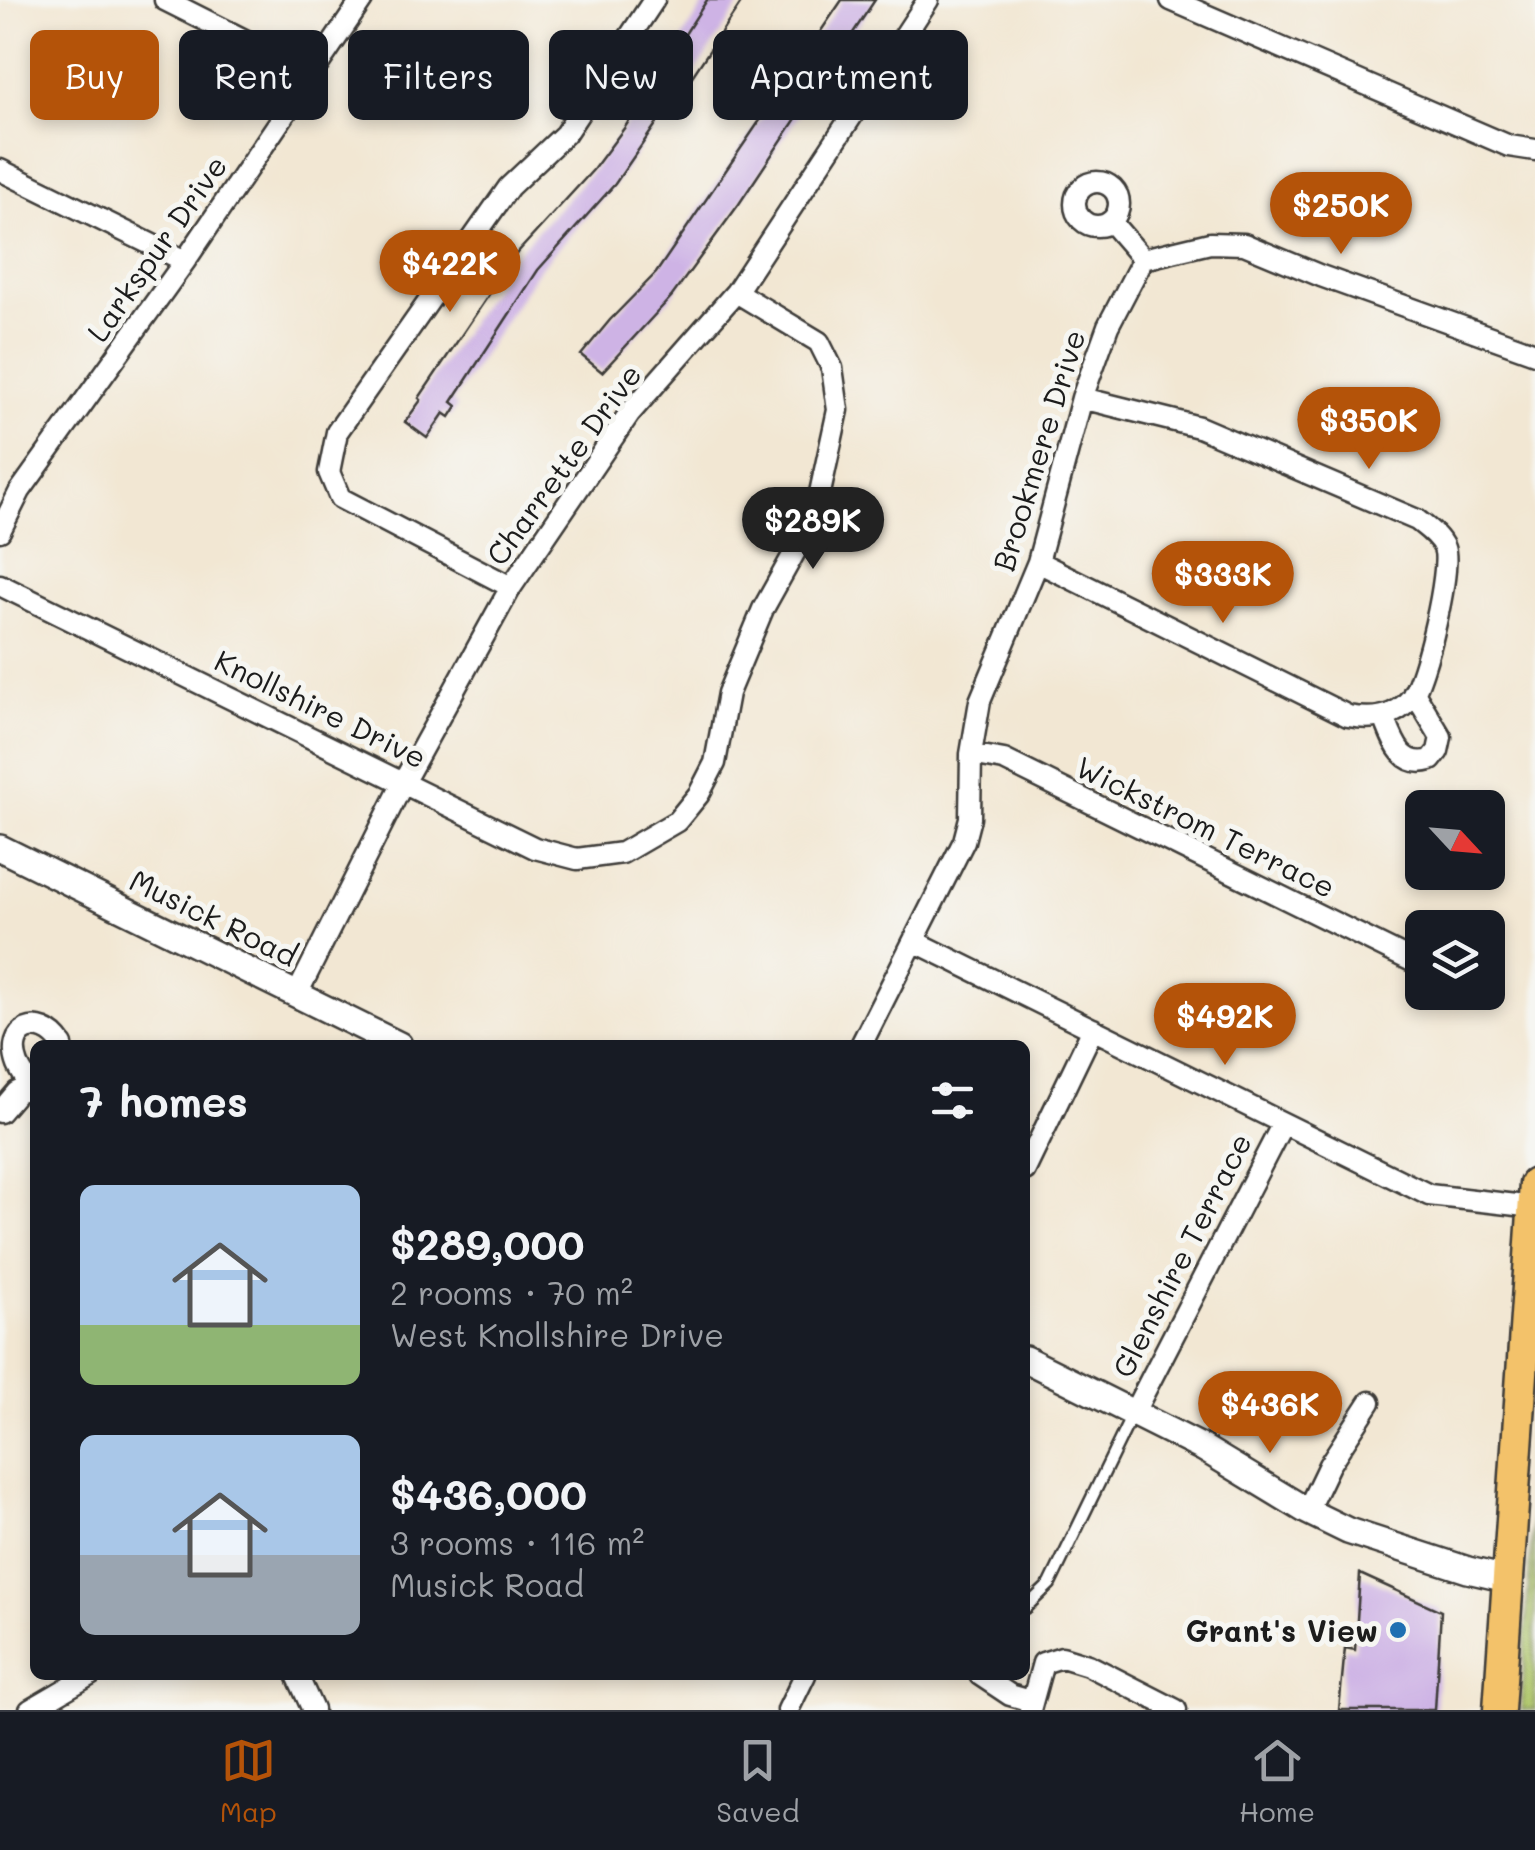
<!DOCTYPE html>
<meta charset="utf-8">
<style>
:root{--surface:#171b24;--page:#20242c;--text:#f1f3f6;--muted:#9ea1a6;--line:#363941;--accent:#b45309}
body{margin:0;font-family:Mali,sans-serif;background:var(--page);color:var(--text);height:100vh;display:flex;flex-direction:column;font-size:38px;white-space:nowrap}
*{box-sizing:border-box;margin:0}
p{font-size:32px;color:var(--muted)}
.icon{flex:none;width:55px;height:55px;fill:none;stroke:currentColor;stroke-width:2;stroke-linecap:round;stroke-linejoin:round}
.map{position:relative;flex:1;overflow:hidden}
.panel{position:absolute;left:30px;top:1040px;width:1000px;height:640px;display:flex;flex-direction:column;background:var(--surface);border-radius:15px;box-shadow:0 5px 15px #0003}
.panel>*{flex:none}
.hud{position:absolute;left:30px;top:30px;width:1000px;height:90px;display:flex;gap:20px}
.needle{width:65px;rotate:116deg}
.fabs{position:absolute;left:1405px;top:790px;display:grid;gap:20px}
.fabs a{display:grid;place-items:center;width:100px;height:100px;border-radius:15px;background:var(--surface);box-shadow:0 5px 15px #0003;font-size:50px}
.price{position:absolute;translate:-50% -85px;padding:0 22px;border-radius:35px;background:var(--accent);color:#fff;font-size:32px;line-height:65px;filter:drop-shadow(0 2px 5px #0008)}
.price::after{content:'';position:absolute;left:50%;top:60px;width:30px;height:22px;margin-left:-15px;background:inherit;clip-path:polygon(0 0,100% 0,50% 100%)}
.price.on{background:#222;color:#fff}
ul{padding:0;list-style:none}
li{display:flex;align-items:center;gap:30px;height:250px;padding:0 50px}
li span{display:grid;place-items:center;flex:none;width:280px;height:200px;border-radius:15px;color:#555}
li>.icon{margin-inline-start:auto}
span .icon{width:120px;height:120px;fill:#fffc;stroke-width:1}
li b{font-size:42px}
h2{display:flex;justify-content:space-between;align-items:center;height:120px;padding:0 50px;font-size:42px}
.tag{padding:0 35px;border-radius:15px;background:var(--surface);box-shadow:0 5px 15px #0003;font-size:35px;line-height:90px}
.tag.on{background:var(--accent);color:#fff}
.dock{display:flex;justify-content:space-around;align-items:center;height:140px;border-top:2px solid var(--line);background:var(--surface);font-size:28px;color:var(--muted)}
.dock a{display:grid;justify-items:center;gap:5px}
.dock .on{color:var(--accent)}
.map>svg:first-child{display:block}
.green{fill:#b0c76c;stroke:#667244;stroke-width:2.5}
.building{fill:#ceb3e5}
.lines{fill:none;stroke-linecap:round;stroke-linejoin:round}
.service-casing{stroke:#3c3a37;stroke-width:15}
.minor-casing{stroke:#3c3a37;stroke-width:25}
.tertiary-casing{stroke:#3c3a37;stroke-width:30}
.primary-casing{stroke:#3c3a37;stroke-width:35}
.service{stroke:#fff;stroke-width:10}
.minor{stroke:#fff;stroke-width:20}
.tertiary{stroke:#fff;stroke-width:25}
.primary{stroke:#f3c26a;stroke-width:30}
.poi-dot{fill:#1f6fb2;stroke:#f6f6f2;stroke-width:4}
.labels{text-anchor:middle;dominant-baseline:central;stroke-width:10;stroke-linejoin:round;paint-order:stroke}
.street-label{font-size:30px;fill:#1c1c1c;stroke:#f6f6f2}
.poi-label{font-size:30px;font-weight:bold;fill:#1c1c1c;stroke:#f6f6f2;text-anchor:end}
</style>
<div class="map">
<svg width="1535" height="1710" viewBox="0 0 1535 1710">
<rect width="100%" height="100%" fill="#f6f6f2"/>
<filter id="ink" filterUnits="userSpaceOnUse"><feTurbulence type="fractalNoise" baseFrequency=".01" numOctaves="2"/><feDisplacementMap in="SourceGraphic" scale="20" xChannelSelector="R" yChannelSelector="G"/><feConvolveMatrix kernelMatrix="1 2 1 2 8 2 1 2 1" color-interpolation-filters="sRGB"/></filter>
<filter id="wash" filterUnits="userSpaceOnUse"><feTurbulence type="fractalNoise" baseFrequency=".0048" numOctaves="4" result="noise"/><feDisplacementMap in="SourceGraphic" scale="40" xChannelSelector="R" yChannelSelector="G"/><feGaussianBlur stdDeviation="2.25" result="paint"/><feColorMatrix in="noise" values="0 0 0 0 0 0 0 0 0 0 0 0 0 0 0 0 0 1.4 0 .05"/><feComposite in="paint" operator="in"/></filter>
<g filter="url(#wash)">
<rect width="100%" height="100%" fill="#f2e7d3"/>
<path class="green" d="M1535,1483v227h-14z"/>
<g id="blocks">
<path class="building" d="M707,0h36l-68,102 8,5 -7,11 -11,-7 -50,73 -77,86 -86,132 5,4 -7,11 -6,-4 -17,25 -22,-16 16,-22 -2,-2 98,-145 76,-83 32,-43z
M842,0h33l-136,204 -67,92 -70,76 -21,-17 29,-35 46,-47z
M1360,1574l81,37 -6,99h-96l6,-62 10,2z"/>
</g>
</g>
<g filter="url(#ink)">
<use href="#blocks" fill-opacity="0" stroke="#3c3a37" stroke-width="2.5"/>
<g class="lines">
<g class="service-casing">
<path id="service" d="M1025,1608l25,-24 83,-171"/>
</g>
<g class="minor-casing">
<path id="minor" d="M165,0l147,74
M1171,0l338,146 26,4
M0,170l185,91
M1075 204a22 22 0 1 1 44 0a22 22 0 1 1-44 0Z
M1111,222l32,37
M0,531l20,-40 165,-230 177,-261
M1038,562l310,154c23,4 47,3 63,-18 14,-18 41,-131 33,-150 -5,-12 -17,-20 -27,-28l-218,-93 -117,-29
M0,585l535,263 42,11 45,-6 55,-32 22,-27 16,-31 13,-70 35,-84 44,-79 11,-28 20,-92 -6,-42 -13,-26 -83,-50
M511,587l-171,-89 -11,-26 8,-40 172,-245 56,-53 89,-134
M1384,717c9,23 17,52 47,43l7,-9 3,-14 -27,-45
M971,754l33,6 408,201
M914,941l515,254 105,12
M297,994l107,-213 107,-194 118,-173 107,-122 192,-292
M861,1045l103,-204 6,-23 1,-64 9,-53 58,-139 44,-164 26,-72 35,-67 67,-16 34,1 77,32 214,77
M31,1087c-4,-7 -10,-15 -13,-22 -14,-37 22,-52 44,-20
M0,1112l17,-20 18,-7
M1025,1170l68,-141
M1134,1412l148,-287
M1307,1511l22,-46 41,-63
M297,1675l16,35
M980,1675l30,20 21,6
M30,1710l60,-35
M788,1710l17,-35
M1030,1710l13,-47 19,-6 26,8 88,45"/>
</g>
<g class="tertiary-casing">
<path id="tertiary" d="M0,848l399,197
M1025,1359l178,89 104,63 41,20 120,39 39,9"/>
</g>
<g class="primary-casing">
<path id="primary" d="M1499,1710l36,-526"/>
</g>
<use href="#service" class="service"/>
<use href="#minor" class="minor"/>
<use href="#tertiary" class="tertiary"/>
<use href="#primary" class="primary"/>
</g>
</g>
<circle class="poi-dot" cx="1398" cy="1630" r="10"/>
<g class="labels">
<g class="street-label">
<text transform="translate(156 248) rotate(-55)">Larkspur Drive</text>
<text transform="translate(1038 450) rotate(-73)">Brookmere Drive</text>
<text transform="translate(563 464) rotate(-54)">Charrette Drive</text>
<text transform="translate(321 708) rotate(26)">Knollshire Drive</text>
<text transform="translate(1206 826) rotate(26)">Wickstrom Terrace</text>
<text transform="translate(214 917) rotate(26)">Musick Road</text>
<text transform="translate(1181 1255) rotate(-63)">Glenshire Terrace</text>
</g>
<g class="poi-label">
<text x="1378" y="1630">Grant's View</text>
</g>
</g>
</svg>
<div class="fabs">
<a><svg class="needle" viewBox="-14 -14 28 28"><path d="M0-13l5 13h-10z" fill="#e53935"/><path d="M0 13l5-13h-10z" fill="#9ea1a6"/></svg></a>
<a><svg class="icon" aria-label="layers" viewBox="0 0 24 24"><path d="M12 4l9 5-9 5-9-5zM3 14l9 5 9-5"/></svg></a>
</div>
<b class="price" style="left:1341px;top:257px">$250K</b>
<b class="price" style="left:450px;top:315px">$422K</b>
<b class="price" style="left:1369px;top:472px">$350K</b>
<b class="price on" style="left:813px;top:572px">$289K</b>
<b class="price" style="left:1223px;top:626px">$333K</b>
<b class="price" style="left:1225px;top:1068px">$492K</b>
<b class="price" style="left:1270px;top:1456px">$436K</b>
<div class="hud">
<a class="tag on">Buy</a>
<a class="tag">Rent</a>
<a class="tag">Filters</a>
<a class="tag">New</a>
<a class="tag">Apartment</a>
</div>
<section class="panel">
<h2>7 homes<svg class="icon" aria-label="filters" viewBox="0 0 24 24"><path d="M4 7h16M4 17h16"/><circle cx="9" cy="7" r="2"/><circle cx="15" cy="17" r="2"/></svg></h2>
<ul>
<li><span style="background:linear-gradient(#a9c7e8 70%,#8fb573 0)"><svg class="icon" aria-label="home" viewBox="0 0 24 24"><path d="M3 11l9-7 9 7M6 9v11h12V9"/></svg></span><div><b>$289,000</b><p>2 rooms · 70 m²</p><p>West Knollshire Drive</p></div></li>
<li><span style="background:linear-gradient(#a9c7e8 60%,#9aa5b1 0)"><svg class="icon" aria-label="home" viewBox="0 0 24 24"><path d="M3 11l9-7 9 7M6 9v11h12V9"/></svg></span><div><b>$436,000</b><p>3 rooms · 116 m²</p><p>Musick Road</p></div></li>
</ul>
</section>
</div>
<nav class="dock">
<a class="on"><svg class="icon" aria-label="map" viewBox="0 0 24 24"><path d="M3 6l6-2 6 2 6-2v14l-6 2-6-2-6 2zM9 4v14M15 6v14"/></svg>Map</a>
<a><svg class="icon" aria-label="saved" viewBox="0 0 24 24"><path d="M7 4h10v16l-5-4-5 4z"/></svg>Saved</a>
<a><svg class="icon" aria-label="home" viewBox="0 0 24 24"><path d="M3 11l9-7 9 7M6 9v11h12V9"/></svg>Home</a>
</nav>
